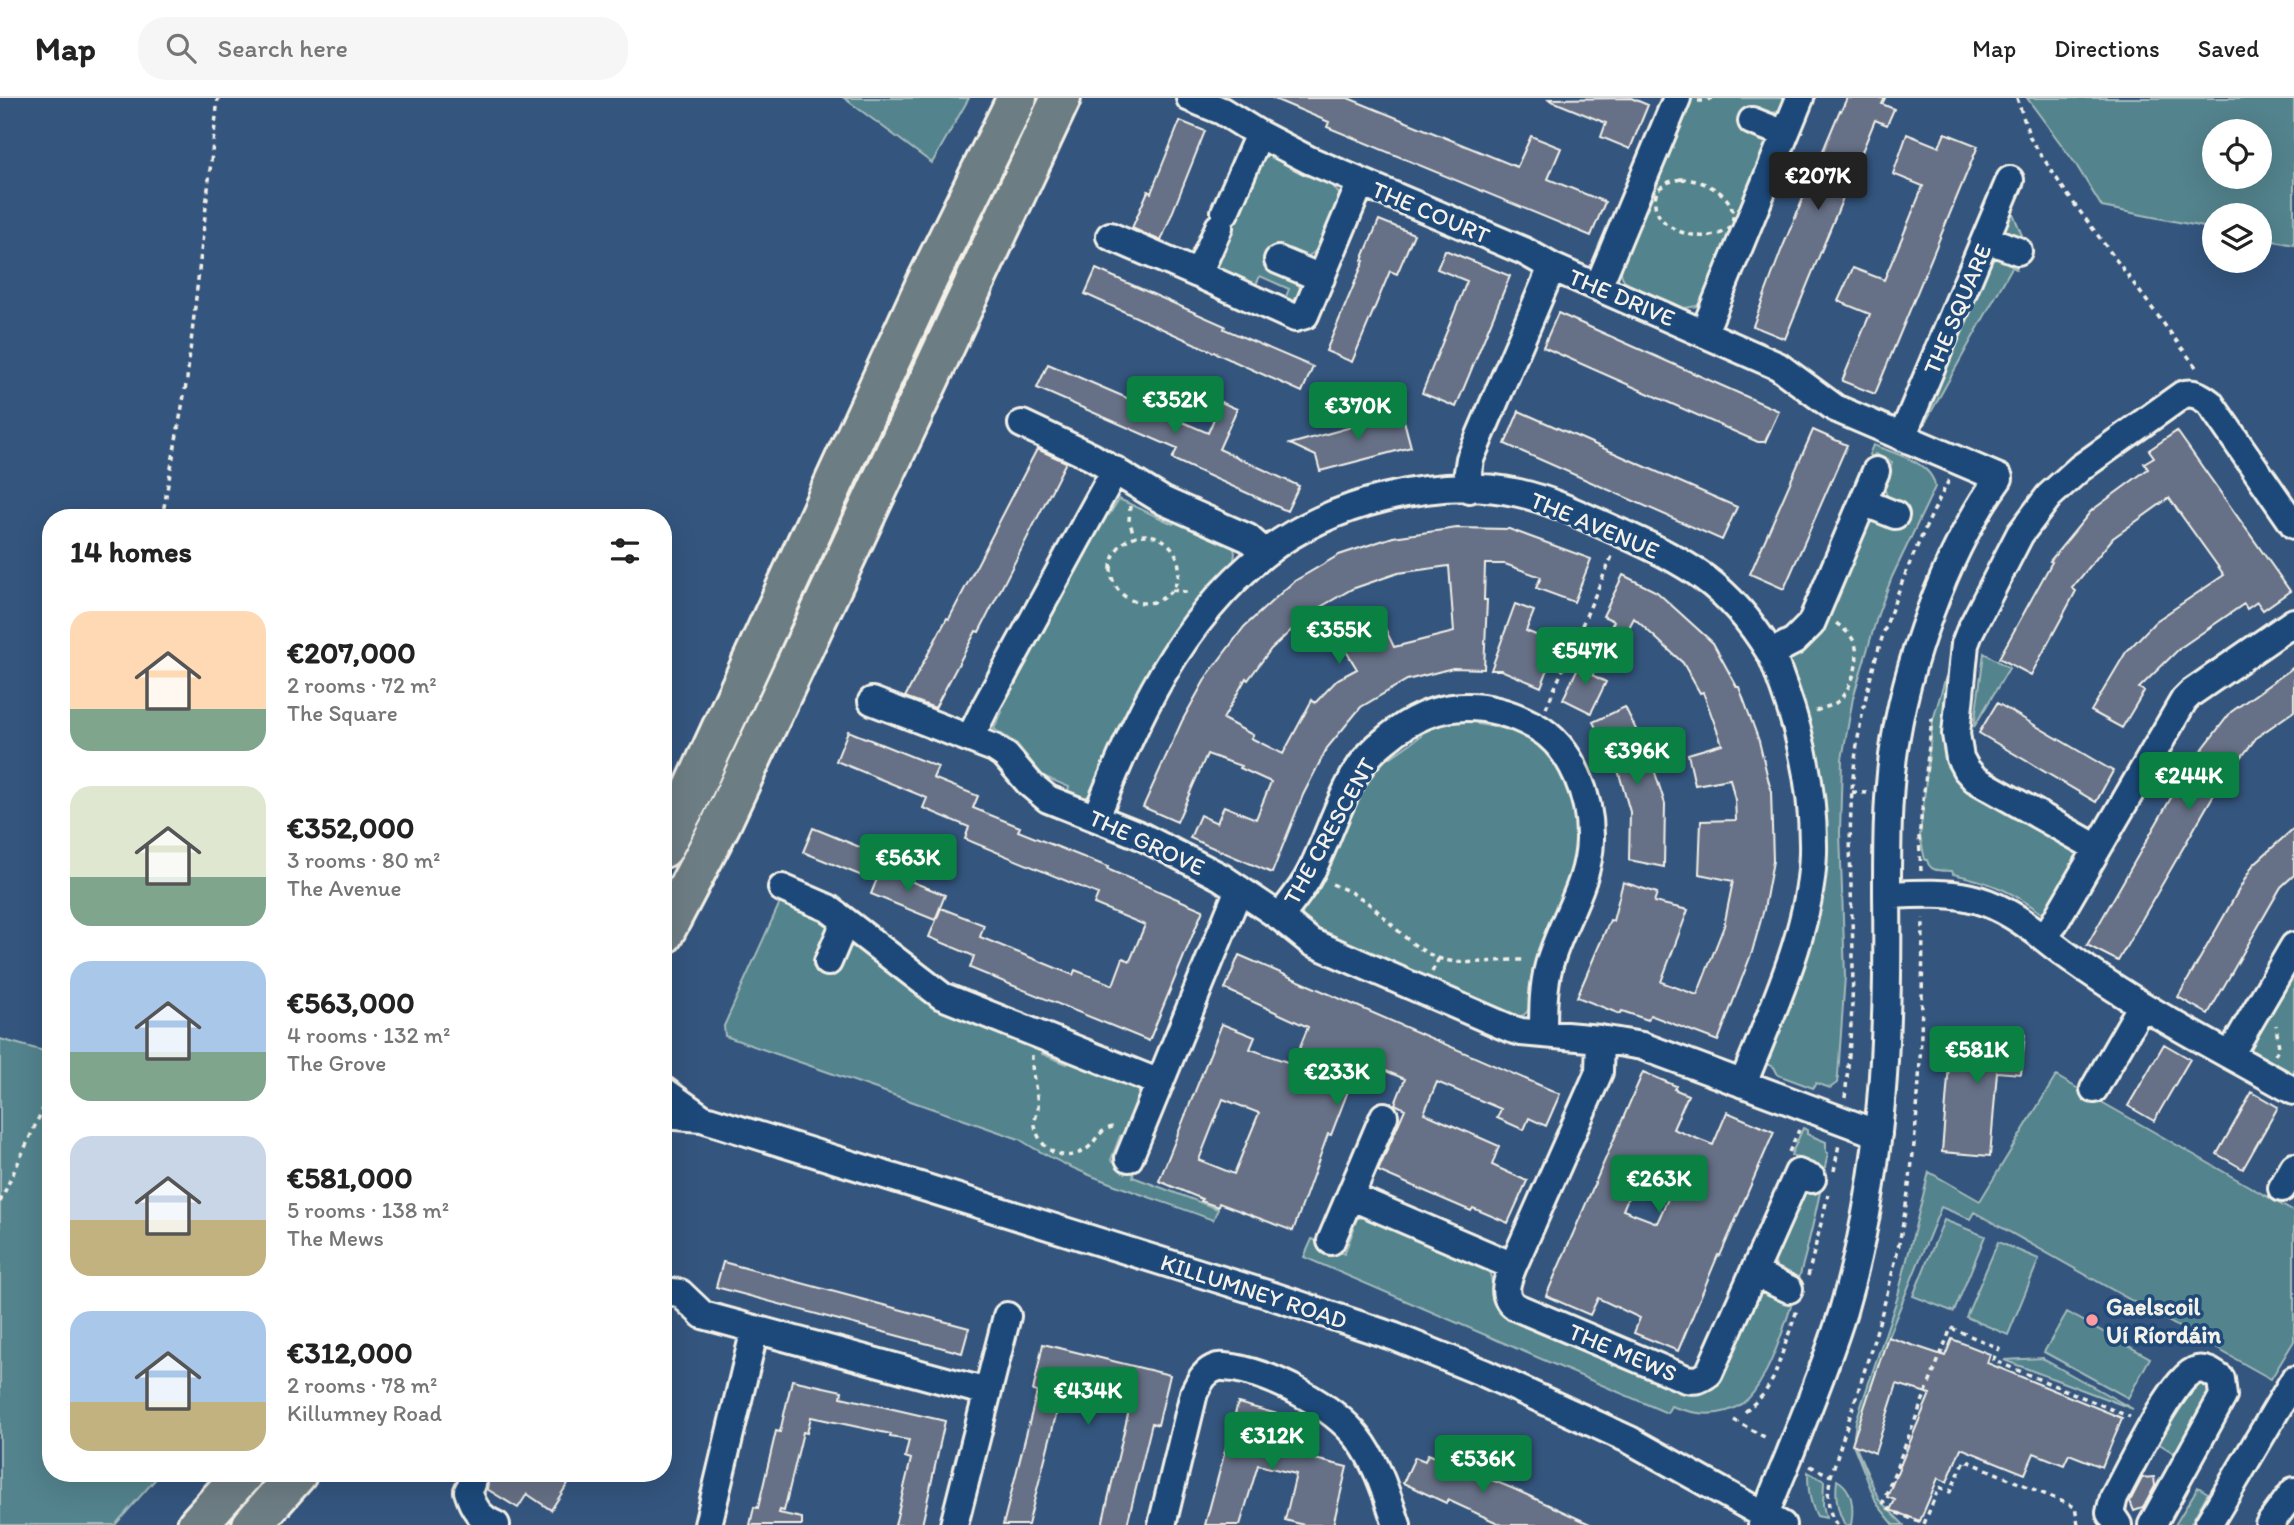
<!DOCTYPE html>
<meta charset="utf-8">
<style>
:root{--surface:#fff;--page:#f6f6f6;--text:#222;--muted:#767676;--line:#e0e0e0;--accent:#0b8043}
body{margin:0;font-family:Itim,sans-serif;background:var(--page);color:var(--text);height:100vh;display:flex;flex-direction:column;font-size:26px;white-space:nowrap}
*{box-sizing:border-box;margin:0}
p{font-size:23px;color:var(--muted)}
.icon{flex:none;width:38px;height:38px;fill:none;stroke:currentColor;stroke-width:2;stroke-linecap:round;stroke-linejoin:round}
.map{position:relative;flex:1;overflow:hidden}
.side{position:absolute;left:42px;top:411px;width:630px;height:973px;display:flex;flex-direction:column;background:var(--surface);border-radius:28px;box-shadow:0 7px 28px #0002}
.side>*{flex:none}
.tools{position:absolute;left:2202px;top:21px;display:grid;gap:14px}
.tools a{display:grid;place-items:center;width:70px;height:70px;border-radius:50%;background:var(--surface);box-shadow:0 7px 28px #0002;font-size:35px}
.price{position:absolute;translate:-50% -60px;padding:0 16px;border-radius:7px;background:var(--accent);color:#fff;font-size:23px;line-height:46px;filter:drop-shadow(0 2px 4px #0008)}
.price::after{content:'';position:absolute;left:50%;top:42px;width:21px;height:16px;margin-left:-10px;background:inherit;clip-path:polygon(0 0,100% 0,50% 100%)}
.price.current{background:#222;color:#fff}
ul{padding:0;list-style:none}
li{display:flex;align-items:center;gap:21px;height:175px;padding:0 28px}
li span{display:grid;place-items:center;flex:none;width:196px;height:140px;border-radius:21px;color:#555}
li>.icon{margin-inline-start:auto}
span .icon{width:84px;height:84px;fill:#fffc;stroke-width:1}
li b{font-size:30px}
h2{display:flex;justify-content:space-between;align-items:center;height:84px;padding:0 28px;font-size:30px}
header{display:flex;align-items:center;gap:42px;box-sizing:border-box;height:98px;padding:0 35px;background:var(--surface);border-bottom:2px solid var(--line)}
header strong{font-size:33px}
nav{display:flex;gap:38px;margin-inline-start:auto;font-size:24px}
.search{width:490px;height:63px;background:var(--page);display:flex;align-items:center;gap:18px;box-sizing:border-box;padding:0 24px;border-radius:28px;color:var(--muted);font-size:26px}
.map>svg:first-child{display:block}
.green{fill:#53838d;stroke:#a4baba;stroke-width:2;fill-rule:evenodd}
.building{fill:#667086;stroke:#f4f1e8;stroke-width:2;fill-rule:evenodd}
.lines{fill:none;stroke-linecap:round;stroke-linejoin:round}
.minor-casing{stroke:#f4f1e8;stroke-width:32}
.highway-casing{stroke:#f4f1e8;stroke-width:44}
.path{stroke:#f4f1e8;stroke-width:3.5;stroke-dasharray:5 5;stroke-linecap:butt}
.minor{stroke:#1f4a7a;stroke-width:26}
.highway{stroke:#6d7d84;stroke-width:38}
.poi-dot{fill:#ff9aa2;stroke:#1f4a7a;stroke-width:2.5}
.labels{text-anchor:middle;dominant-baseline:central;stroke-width:7;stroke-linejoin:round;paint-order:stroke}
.street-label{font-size:24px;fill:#f4f1e8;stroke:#1f4a7a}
.poi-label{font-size:24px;font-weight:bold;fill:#f4f1e8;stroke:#1f4a7a;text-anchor:start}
</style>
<header>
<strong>Map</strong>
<div class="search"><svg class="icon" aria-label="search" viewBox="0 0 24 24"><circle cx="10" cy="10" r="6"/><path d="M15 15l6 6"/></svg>Search here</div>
<nav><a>Map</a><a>Directions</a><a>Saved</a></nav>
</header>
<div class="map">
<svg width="2294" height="1427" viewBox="0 0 2294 1427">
<rect width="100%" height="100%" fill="#34557e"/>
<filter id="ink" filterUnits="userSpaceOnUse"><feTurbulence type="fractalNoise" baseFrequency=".0143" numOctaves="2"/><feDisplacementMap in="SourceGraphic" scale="14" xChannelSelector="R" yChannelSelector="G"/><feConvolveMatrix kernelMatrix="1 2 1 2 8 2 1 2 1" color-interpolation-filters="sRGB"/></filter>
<g filter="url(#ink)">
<path class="green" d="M844,0h125l-37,65z
M1687,0h101l-8,14 -14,1 -2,23 3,8 -60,155 -4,-2 -6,9 -12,2 -57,-24c-8,-7 -8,-12 -5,-22l-5,-2z
M2027,0h267v147l-35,-7v-23h-45v14l-112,-22 -27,-44zM2214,33h45v46h-45z
M1274,57l57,28 8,11v6c-8,19 -14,56 -38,58l-5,22c7,9 5,17 -1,25l-12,-1 6,-15 -29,-13 -7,15 -37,-23 -1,-9 43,-97 5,-5z
M2010,108l16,39 -10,24 -4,-2 -91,163 2,-12 63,-152 11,-9h5l5,-23 -2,-8z
M1873,347c20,8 60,17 62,42l-43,90 -14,37 -25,84 -11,61 -2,74 5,143 -7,100 -1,7 -7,5 -14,-5 -3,5 -35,-13 -4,-8 -10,-4 51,-147 -30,-253 80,-136 7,-5 7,-1 10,-21 -6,-14 9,-24 -17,-8 -2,3 -4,-2z
M1119,401l54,25 3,-6 57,26 2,9 -2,14 -139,226 -11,6 -17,-4 3,-8 -26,-11 -26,-32 -23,-15 8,-17 -7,-4 106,-196 8,3z
M1984,555l25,15 -35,59z
M1952,558l-5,87 129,105 4,7 -35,61c-31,-24 -54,-34 -92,-42l-1,-3c-10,-1 -22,2 -25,-11h-2l-5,-24 9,-85 4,-31z
M1473,620l5,6 40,7 24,14 20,24 13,32 3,57 -46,148 -8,9 -13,4 -185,-80c-11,-9 -24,-16 -25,-31l62,-125 22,-26h6l30,-21 2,-7 15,-7z
M782,800l37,16 30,33 11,-1 184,102 -2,6 25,10 3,-6 68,30 3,10 -15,40 -6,-2 -9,24 23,10 -1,7 85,32 -5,11c-63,-24 -138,-44 -194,-81l-294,-103 -1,-10z
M2294,865v117l-44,-27 -2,-3z
M0,941l51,14v421h109l-45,51h-115z
M2056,978l238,136v129l-23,38 -297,-167 -4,7 -29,-12 -53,130 -33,108 24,55 25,25h-10l-17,-21 -24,-60 3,-23 41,-122 32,-127 51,29z
M1803,1030l4,2v4l19,8v10l2,1c-10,52 -45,221 -85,250 -22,16 -48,12 -72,3l-4,7 -363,-156 8,-18 32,15 10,-25 -5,-3 6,-7 11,-3 121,52c9,13 2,29 14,41l183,80 73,-94 11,-5 11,-18 -7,-15 29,-69 7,3 11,-24 -28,-12z
M1944,1122l41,16 -31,76 -41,-16z
M1998,1144l41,17 -31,76 -42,-18z
M2067,1214l83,46 -22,40 -84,-46z
M2043,1260v1l90,50 -129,-49z
M2194,1284h15l3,6 -30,70 -29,-18z
M1808,1374l16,9 -1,24 3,13 -9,-2c-8,-14 -9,-29 -9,-44z
M1837,1382c16,9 17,28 14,45h-6c-8,-15 -10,-28 -8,-45z
M2198,1389l10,6 -18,32h-15z"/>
<path class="building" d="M1272,0h76l169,69 14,-31 30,12 -13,31 57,23 -14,34 -264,-109 2,-5z
M1631,0l17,7 -18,44 -29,-12 5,-14 -59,-24z
M1847,0h38l-3,6 12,5 -7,16 -12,-5 -90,219 -32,-13 28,-75 59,-141 1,1z
M1180,23l25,10 -44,110 -29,-13 16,-37 3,2z
M1945,35l33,13 -103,248 -33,-13 28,-67 -32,-13 15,-33 31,12 20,-47 19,-47 -30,-12 14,-40 32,13z
M1379,122l35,14 -17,40 -7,-3 -38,91 -26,-11 38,-90 -2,-1z
M1445,152l65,26 -54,131 -34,-14 45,-112 -30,-12z
M1096,171l129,57 -1,3 89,38 -11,25 -217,-98z
M1558,215l221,98 -14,31h-7l-215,-95z
M1048,266l160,69 13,-31 16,7 -18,40 80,37 -12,25 -115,-52 5,-10 -140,-61z
M1519,313l218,96 -15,33 -217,-96z
M1402,315l9,34 -22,6 -69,18 -4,-15 -26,-12z
M1813,332l34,15 -63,144 -34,-15z
M2177,333l113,160 -27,19 -6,-8 -10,7 -3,-5 -64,44 -41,40 5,3 -22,37 -31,-17 35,-59 30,-31 68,-46 -55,-77 -56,40 -41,50 4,3 -45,84 -32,-17 53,-96 -2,-1 41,-50 57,-42 -4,-6 10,-6 -5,-7z
M1037,351l29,13 -87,170 -3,-1 -41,77 -30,-11 42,-79 2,1z
M1457,430l52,1 82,30 -17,43 -38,-14 5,-11 -36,-13h-20l-1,36h3l-3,69 -31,-1 -46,12 -46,27 -34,41 -24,47 -31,78 -82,-35 10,-23 17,8 7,-17 32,13 15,-37 -31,-14 1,-2 -34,-12 -30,68 -34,-15 39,-86 25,-45 37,-49 49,-45 46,-27 54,-18zM1449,468l5,66 -60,15 -14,-29 -40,23 17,28 -19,10 -23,24 -3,-3 -29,54 -32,-16 2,-3 -30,-16 23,-41 2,2 23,-31 39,-36 42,-24 46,-16z
M1623,477l34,17 56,51 24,44h2l20,54 12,50 2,70 -9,48 -12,43 -34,89 -68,-26 -2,5 -26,-9 -2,3 -43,-17 33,-77 3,1 10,-39 34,11 -3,9 34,8 -27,72 36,13 27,-69 9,-45 -34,-7 2,-53 35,-1 -1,-20 -5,-21 -35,6 -7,-31 34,-10 -19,-52 -3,1 -17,-30 -49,-45 -16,30 -14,-8 10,-19 -11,-5z
M1515,506l19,7 -8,20 32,13 -17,43 -40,-17h-10z
M1583,559l15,7 -6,11 14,7 -15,31 -28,-14z
M2294,569v44l-37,26 -40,52 -99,172 -31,-16 101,-177 43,-56z
M1997,605l116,68 -17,31 -117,-69z
M1625,609l26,53 14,44 -1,63 -35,-7 1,-48 -12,-42 -25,-48z
M848,633l90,36 -5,11 45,18 -5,12 47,19 -2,4 90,36 -1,2 96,41 -54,131 -179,-73 4,-12 -45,-19 12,-29 43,17 -4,12 93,38 2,-5 38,15 10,-27 7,3 15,-36 -51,-21 4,-10 -133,-55 4,-12 -46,-19 4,-10 -91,-37z
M813,730l64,26 -10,24 -64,-26z
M2294,730v47l-13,12 -73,127 -30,-17 75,-132z
M881,771l64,26 -10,25 -64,-26z
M1239,857l321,139 -14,32 -17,-8 -5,12 -27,-12 4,-9 -64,-27 -13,31 75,33 -7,19 35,16 -19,42 -35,-15 -2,3 -93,-40 27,-62 -10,-5 10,-25 -45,-19 -29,75 -3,-1 -35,97 -74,-28 -1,4 -17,-6 1,-2 -43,-18 63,-157 33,13 -5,12 43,15 15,-37 -83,-38zM1223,1001l36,14 -25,61 -35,-14z
M1952,929l73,6 -4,41 -24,-2 -7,84 -48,-4z
M2164,946l26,15 -36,62 -26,-15z
M1643,974l33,14 -2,3 14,6 -15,34 40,16 14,-33 47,20 -54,124 -2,-1 -40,96 -44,-18 6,-15 -42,-20 -8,17 -44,-19zM1636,1080l35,14 -14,31 -34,-13z
M2252,994l26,15 -35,62 -26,-15z
M723,1164l246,66 -7,25 -246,-66z
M1888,1239l57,19 7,-17 38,15 -3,9 135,55 -20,49 -33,-13 -5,11 -30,-12 -9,21 -64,-26 -14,34 -9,-4 -18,43 -30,-11 5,-10 -8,-3 43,-103 -33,-10 -22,69 -23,-9z
M1043,1246l127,31 -12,50 -6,-2 -25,102h-25l31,-132 -45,-11 -1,3 -22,-5 -37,145h-25l34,-133 -4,-1z
M792,1282l50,11 -1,6 104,24 -23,104h-27l16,-66 -6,-2 4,-17 -19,-3 1,-3 -80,-17 -4,16 -4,-1 -19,79 -4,-1 -1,3 23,5v7h-52l4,-18 4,1 18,-77 4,1z
M1238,1305l54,15 -9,33 64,16 -14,58h-29l-19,-5 11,-46 -38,-9 -18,60h-35z
M1428,1356l86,35 78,36h-90l-54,-25 -2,3 -43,-20 12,-26 10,4z
M483,1376h91l-23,36 -24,-16 -9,14 -31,-19 1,-6z
M2154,1379l1,9 -12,22 -9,3 -4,-10 12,-23z"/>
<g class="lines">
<g class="minor-casing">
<path id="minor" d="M1190,0l32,13 37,23
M1752,23l33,13
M1225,114l34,-78 50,26 215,91 28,16 226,99 57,42 164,70c-53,73 -94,188 -106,278 -6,46 -6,93 -6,139
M1219,129l-21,47 97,44 10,-3 56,-133
M1110,138l88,38
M1986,141l32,12
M1278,162l43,18
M1598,189l79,-189
M1704,234l96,-234
M1022,326l70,33 72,44 84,37 17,15
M1902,339l108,-257
M1469,391l-1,-17 2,-13 82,-192
M1863,404l32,13
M1771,555l23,-12 17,-17 65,-153
M872,603l122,47 12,8 24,28 18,15 91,36 82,42 59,40 31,25 200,87 10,3 79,7 42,7 236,88
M970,640l16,-32 129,-236
M1096,719c41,-100 81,-193 168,-263 64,-51 174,-79 255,-61 35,8 68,25 100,39 69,31 109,52 150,119 7,11 10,25 15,37 19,53 30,108 29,165 -2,78 -42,159 -70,231
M2097,750l-122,-69 -9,-10 -6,-11 -4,-24 9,-90 5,-13 50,-97 29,-38 31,-28 102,-73c11,-4 19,1 28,8l84,122
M782,790l46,20 114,88 218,87
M1280,819c10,-14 22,-27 30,-43 17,-33 27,-69 46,-101 8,-14 19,-25 32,-35 45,-38 95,-40 147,-12 38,21 56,73 55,114 -1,45 -29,82 -41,125 -6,22 -6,46 -6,68
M2043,839c76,61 166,106 251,154
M828,864l17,-40
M2230,957l64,-109
M2094,991l48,-84
M663,992l38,27
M663,1017l39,3 571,178 122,41 89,36 146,67 152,85
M1129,1060l110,-269
M2282,1090l12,-21
M1350,1098l163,70 86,-194 1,-33
M1331,1143l53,-125
M1513,1168c-6,15 -13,30 3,41l170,72c10,2 15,0 23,-6l89,-200 14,6
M1754,1175l35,16
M663,1193l17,2 23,22 284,77
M472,1386l-4,7c5,17 12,27 28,34
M708,1427l47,-196
M954,1427l53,-209
M1162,1427l32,-132c6,-12 10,-22 24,-26 5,-1 11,1 16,1 40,7 98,37 124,70 19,24 29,58 39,87
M1762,1427c7,-24 18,-46 27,-69 19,-48 39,-96 54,-145 40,-136 46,-275 44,-416 71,-3 97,-4 156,42l10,-12 131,-225 7,-7 103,-71
M2118,1427l-8,-12 4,-16c13,-23 60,-123 83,-127 10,-2 17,4 24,9l2,17 -71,129
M2208,1427l86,-145
M2269,1427l25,-34"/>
</g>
<g class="highway-casing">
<path id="highway" d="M663,750l24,-45 239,-520 91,-185
M663,837l58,-111 340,-726
M197,1427l46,-51
M252,1427l45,-51"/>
</g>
<path class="path" d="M2017,0l13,40 37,56 132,177
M1698,3h7l7,-3
M1681,81c25,0 63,20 49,49 -25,21 -90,-1 -72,-39l11,-7z
M1130,408l-1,15 6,16
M162,420l25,-139 31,-281
M1111 471a34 34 0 1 1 68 0a34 34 0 1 1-68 0Z
M1172,492l19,3
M1546,610l67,-154
M1816,613c7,-3 15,-5 21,-9 14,-12 24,-40 18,-58 -3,-9 -11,-15 -19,-21
M1852,694l15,1
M1921,773l-2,-33 13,-120
M1332,786c15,6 30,13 42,24 23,20 44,48 76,53 25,4 51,-2 76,-1
M1432,874l7,-14
M1032,957c-1,17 4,32 6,49 1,7 -4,14 -3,21 3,21 23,37 44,28 19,-7 14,-23 38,-27
M2275,957l4,-7 -3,-23
M1845,1000c5,-48 8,-95 8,-143 -1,-55 -5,-109 -1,-164 8,-113 46,-211 97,-311
M1789,1054l10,-22
M1834,1073l5,-27
M0,1104l51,-111
M1808,1178l20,-81
M1745,1314l19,-18 10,-17 23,-67
M1734,1322l34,19
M1810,1368l21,10
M1837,1427c-11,-15 -10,-32 -6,-49 22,-71 47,-142 64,-214 26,-113 27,-229 28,-344
M2078,1427l-3,-18 -110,-47 -15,32 -11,-5 -15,37 -34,-14 -7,-8 68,-174 48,20 -6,12 137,57"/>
<use href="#minor" class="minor"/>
<use href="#highway" class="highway"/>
</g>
</g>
<circle class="poi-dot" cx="2092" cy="1222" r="7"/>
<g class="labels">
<g class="street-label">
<text transform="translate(1431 114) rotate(23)">THE COURT</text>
<text transform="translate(1622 199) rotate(23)">THE DRIVE</text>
<text transform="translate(1957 211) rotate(-67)">THE SQUARE</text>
<text transform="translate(1595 427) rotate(23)">THE AVENUE</text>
<text transform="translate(1329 733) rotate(-61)">THE CRESCENT</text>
<text transform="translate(1147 744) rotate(25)">THE GROVE</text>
<text transform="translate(1254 1193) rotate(18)">KILLUMNEY ROAD</text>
<text transform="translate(1623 1254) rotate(23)">THE MEWS</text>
</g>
<g class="poi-label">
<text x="2106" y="1208">Gaelscoil<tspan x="2106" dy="28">Uí Ríordáin</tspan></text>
</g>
</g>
</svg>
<div class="tools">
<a><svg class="icon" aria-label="locate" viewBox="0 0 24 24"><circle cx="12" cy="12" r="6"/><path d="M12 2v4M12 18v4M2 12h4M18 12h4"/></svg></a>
<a><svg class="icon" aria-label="layers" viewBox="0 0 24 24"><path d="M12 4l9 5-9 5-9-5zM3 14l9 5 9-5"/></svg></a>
</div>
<b class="price current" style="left:1818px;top:114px">€207K</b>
<b class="price" style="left:1175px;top:338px">€352K</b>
<b class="price" style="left:1358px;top:344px">€370K</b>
<b class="price" style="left:1339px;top:568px">€355K</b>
<b class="price" style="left:1585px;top:589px">€547K</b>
<b class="price" style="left:1637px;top:689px">€396K</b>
<b class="price" style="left:2189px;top:714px">€244K</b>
<b class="price" style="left:908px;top:796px">€563K</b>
<b class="price" style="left:1977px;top:988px">€581K</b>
<b class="price" style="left:1337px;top:1010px">€233K</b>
<b class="price" style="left:1659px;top:1117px">€263K</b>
<b class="price" style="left:1088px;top:1329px">€434K</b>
<b class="price" style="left:1272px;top:1374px">€312K</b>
<b class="price" style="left:1483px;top:1397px">€536K</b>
<section class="side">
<h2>14 homes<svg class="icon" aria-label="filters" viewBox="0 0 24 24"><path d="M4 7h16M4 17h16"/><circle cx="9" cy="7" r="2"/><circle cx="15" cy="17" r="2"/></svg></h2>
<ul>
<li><span style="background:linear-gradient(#ffd9b3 70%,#7fa58c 0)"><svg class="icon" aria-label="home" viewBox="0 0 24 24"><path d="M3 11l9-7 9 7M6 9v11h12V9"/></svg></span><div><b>€207,000</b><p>2 rooms · 72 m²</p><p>The Square</p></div></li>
<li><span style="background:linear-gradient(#dfe7d0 65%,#7fa58c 0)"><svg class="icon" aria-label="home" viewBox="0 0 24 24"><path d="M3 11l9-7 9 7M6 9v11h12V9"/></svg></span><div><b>€352,000</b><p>3 rooms · 80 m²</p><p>The Avenue</p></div></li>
<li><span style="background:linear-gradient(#a9c7e8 65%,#7fa58c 0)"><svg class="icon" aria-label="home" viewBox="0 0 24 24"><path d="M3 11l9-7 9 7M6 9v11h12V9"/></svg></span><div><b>€563,000</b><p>4 rooms · 132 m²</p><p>The Grove</p></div></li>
<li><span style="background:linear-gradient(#c9d6e8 60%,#c2b280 0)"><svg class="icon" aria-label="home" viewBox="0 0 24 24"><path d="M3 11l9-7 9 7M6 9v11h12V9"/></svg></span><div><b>€581,000</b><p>5 rooms · 138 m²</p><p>The Mews</p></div></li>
<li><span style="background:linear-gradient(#a9c7e8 65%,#c2b280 0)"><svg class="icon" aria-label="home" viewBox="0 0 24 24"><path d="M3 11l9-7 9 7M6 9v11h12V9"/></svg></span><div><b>€312,000</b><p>2 rooms · 78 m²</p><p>Killumney Road</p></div></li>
</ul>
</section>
</div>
